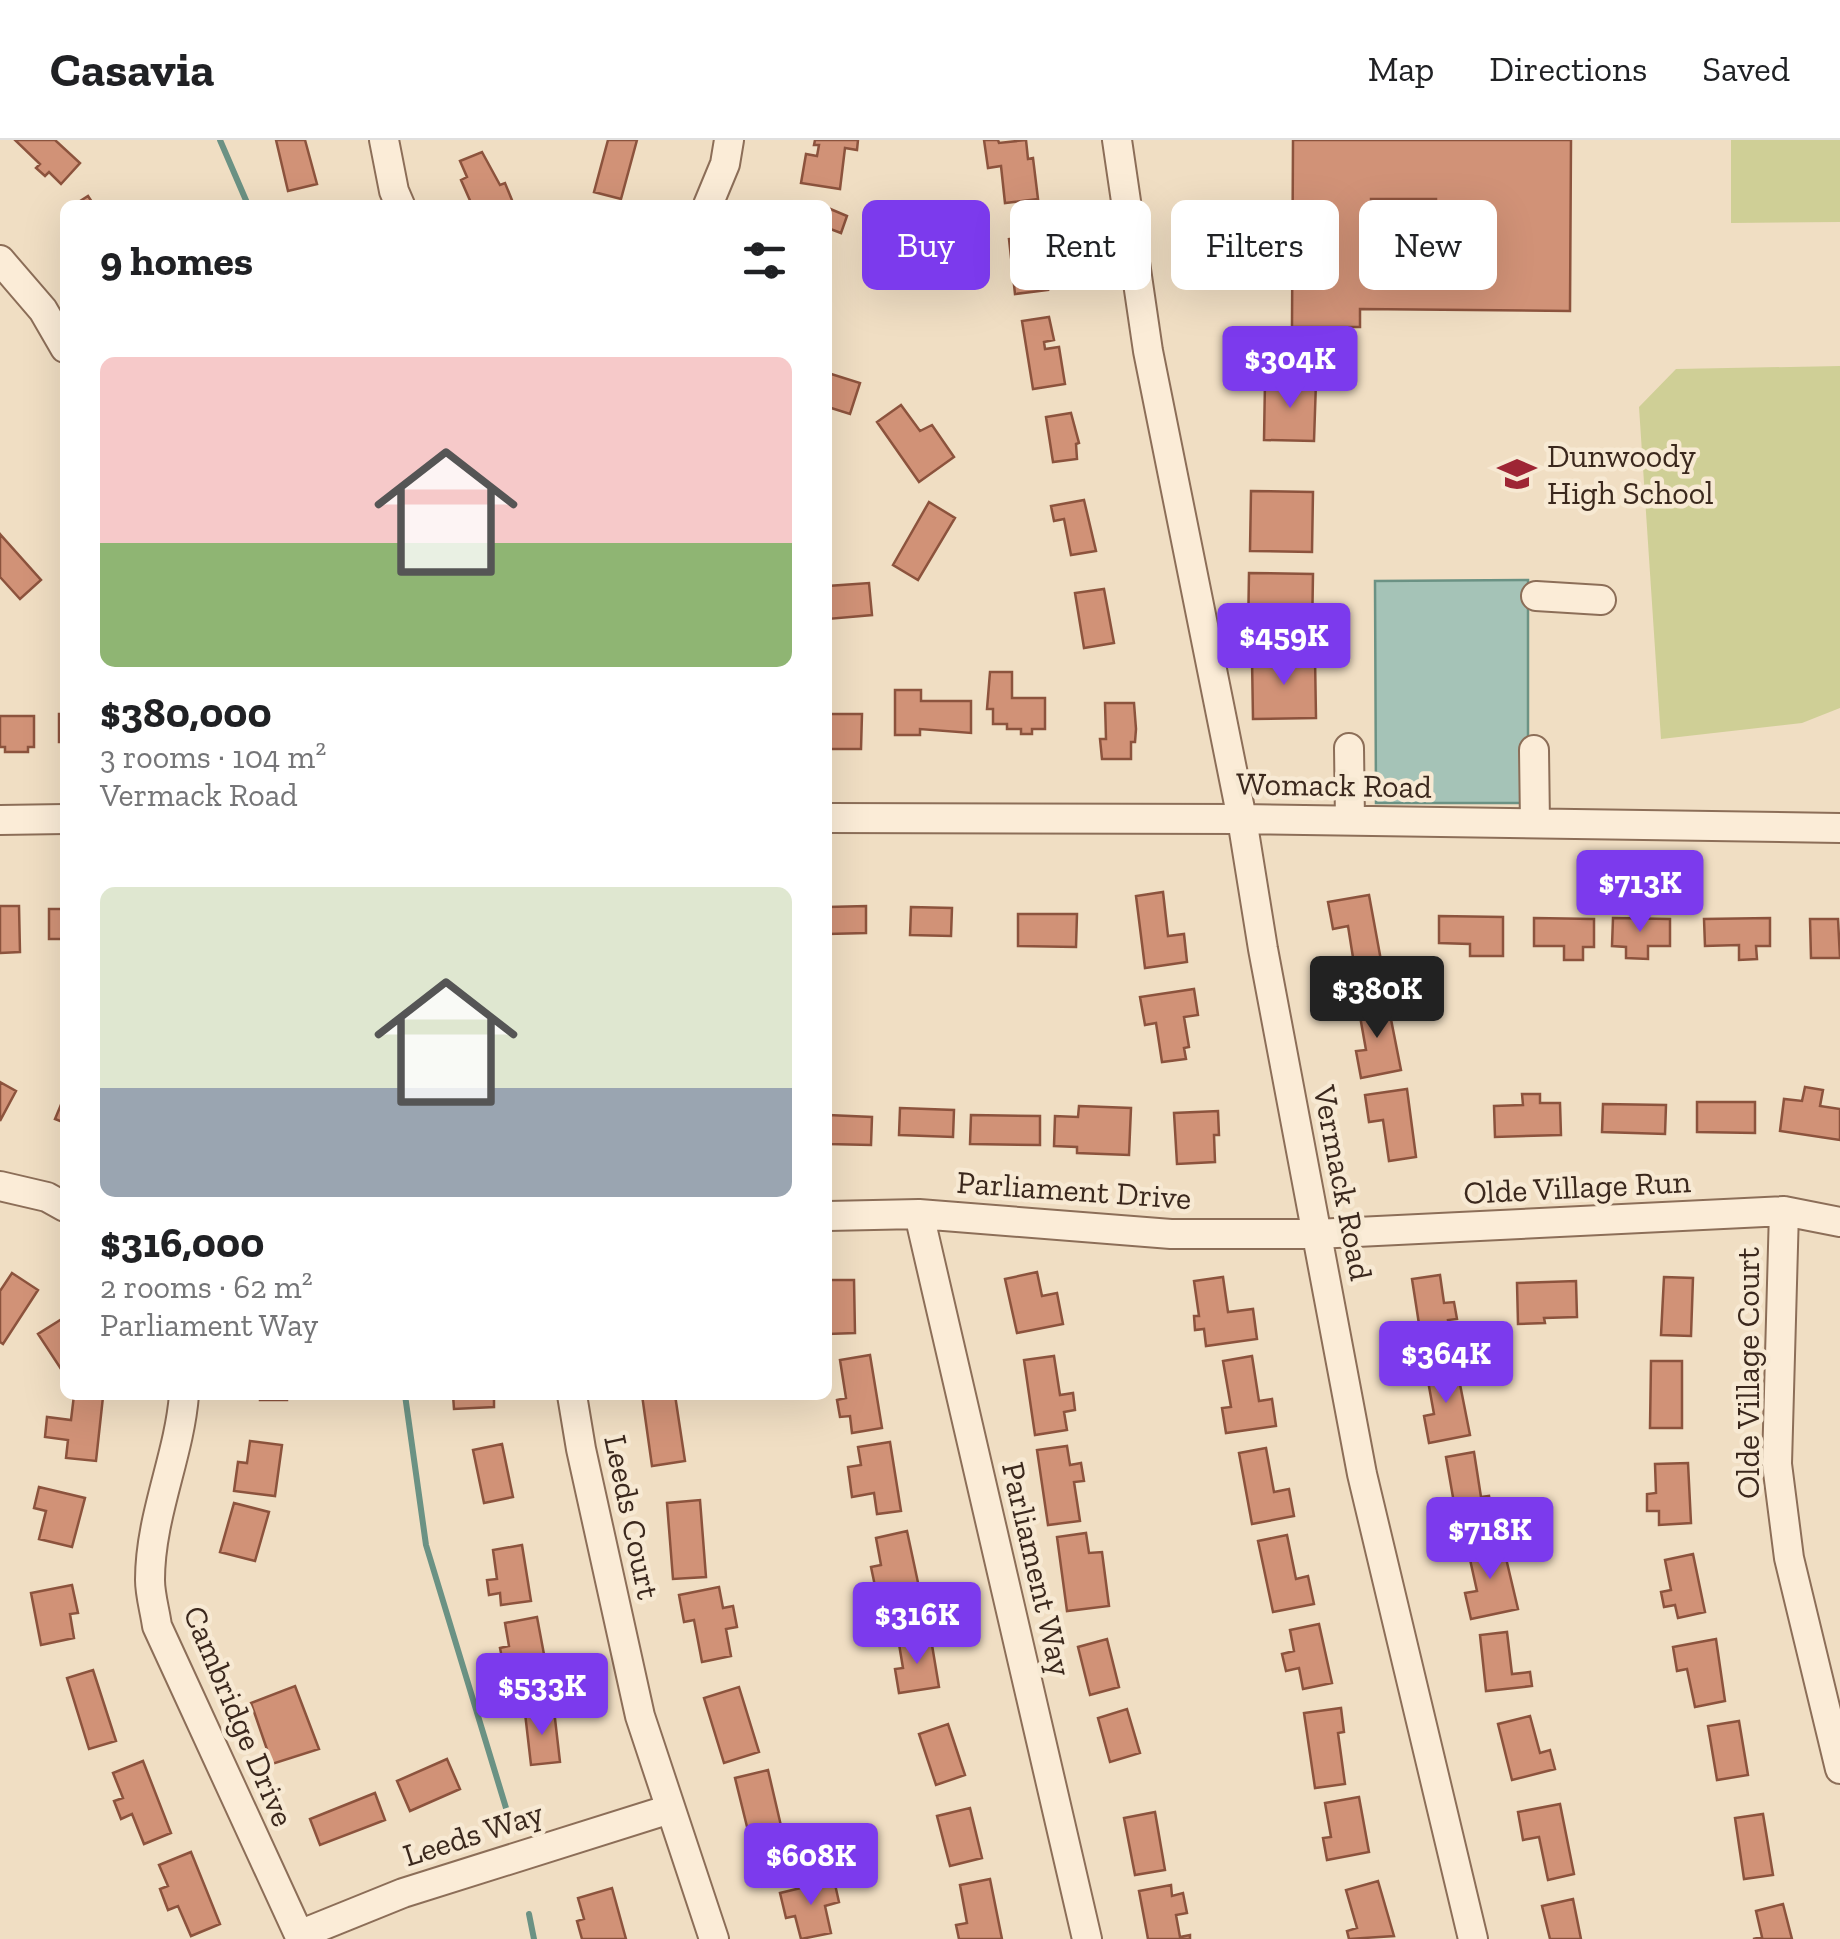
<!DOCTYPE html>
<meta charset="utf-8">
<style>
:root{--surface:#fff;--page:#f2f2f2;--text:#202124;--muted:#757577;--line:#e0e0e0;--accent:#7c3aed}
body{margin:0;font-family:"Zilla Slab",serif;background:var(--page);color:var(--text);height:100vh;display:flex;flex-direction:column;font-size:38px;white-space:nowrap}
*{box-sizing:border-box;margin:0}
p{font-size:32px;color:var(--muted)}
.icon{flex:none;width:55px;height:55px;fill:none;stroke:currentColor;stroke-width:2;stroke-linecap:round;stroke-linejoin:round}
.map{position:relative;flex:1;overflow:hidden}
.sheet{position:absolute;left:60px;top:60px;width:772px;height:1200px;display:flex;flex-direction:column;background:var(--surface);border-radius:15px;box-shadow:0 10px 40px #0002}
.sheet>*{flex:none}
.top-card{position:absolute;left:862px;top:60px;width:828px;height:90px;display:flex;gap:20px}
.price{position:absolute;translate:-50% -85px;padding:0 22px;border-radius:10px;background:var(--accent);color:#fff;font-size:32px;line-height:65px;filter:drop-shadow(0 2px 5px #0008)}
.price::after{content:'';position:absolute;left:50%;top:60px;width:30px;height:22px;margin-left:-15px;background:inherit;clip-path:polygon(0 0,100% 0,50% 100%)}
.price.current{background:#222;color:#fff}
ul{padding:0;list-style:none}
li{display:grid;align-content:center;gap:20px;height:530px;padding:0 40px}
li span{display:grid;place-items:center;height:310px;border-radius:15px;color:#555}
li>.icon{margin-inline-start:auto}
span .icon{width:180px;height:180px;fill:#fffc;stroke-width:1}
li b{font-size:42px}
h2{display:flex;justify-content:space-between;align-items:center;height:120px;padding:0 40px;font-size:42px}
.pill{padding:0 35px;border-radius:15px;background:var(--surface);box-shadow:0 10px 40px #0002;font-size:35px;line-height:90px}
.pill.current{background:var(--accent);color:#fff}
header{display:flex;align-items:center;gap:60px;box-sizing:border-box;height:140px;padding:0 50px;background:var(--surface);border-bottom:2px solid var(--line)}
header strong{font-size:48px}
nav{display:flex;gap:55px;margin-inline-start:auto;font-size:35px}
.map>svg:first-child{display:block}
.green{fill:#cfcf96}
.water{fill:#a5c3b7;stroke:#6b9284;stroke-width:2.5}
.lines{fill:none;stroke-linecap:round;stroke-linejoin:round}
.stream{stroke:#6b9284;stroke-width:6}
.building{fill:#d19277;stroke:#8c533d;stroke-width:2.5;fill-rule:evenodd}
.minor-casing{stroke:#8c6e58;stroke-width:32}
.minor{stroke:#fbecd7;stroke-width:28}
.labels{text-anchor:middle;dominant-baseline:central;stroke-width:9;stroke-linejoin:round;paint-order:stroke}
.poi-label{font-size:32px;fill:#3b281d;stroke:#f7e9d3;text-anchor:start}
.street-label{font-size:32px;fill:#3b281d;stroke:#f7e9d3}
</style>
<header>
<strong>Casavia</strong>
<nav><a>Map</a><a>Directions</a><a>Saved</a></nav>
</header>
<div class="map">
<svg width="1840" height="1799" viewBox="0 0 1840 1799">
<rect width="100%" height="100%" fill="#f0dec3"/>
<path class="green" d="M1731,0h109v82l-109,1z
M1840,226v342l-38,15 -141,16 -22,-332 37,-38z"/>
<path class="water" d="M1528,440v223h-152l-1,-222z"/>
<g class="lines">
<path class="stream" d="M220,0l28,65
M405,1255l21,150 87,286
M529,1774l5,25"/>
</g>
<path class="building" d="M15,0h40l25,23 -19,21 -12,-12 -4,4 -9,-8 4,-4z
M276,0h29l12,44 -29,7z
M608,0h29l-16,59 -27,-7z
M815,0h43l-1,10 -12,-2 -5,41 -39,-6 5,-29 11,2 2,-11h-5z
M984,0h14l1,3 27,-3 2,19 5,-1 5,41 -33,4 -4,-37 -13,2z
M1293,0h278l-1,171 -210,-2v18h-68zM1371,59h65v42h-65z
M482,12l18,33 5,-2 9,22h-42l-11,-25 6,-3 -7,-16z
M88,56l6,9h-20z
M828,68l19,8 -6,17 -13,-5v3z
M1039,96l9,54 -33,4 -6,-55z
M1049,177l5,23 -10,2 1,7 14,-2 6,37 -32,5 -11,-68z
M828,233l32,10 -10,31 -22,-7z
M1265,241l51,1 -2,59 -50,-1z
M901,265l19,26 12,-6 22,32 -35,25 -42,-60z
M1071,273l8,30 -3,1 1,15 -24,3 -7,-45z
M1251,351l62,1 -1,60 -62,-1z
M1084,360l12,51 -25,4 -7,-36 -10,2 -3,-15z
M929,362l26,16 -37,62 -25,-15z
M0,394l41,46 -21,19 -20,-22z
M1249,433l64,1 -1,61 -64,-1z
M869,443l3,32 -44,4v-33z
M1104,449l10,54 -30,5 -9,-55z
M1315,517l1,61 -63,1 -1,-61z
M990,532h22v26h33v31h-13v5h-11v-5h-14v-5h-14v-15h-6z
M895,550h26v11h50v32l-51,-4v6h-25z
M1105,563h29l2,26 -1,13h-4v17h-29l-2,-20h6z
M828,565v9h34l-1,35h-33z
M59,574h6v28h-6z
M0,576h34v31h-6v5h-23v-5h-5z
M1163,752l5,44 16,-2 3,28 -42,6 -9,-72z
M1369,755l13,71 -27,4 -7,-44 -15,3 -5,-27z
M0,766h19l1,46 -20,1z
M866,766v27l-38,1v-27z
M911,767l41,1 -1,28 -41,-1z
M49,769h16v30h-16z
M1018,774h59l-1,33 -58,-1z
M1439,776l64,1v39h-33v-12l-31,-1z
M1534,778l60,1v28h-11v13h-19v-14h-30z
M1613,778l57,1v27h-22v13l-22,-1v-11l-14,-1z
M1770,778v28h-14l1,13 -18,1v-15l-34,1 -1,-27z
M1810,779h28l2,39h-29z
M1194,849l4,26 -14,2 5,30 -5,1 2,11 -24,3 -6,-39 -11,2 -5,-28z
M1387,859l14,71 -40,8 -5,-27 10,-1 -8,-45z
M0,942l16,9 -16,30z
M1805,947l18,3 -3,16 20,3v31l-60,-9 4,-32 18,2z
M1407,949l9,68 -27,4 -6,-41 -14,2 -4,-27z
M1522,954h18v9h20l1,32 -66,2 -1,-31 29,-1z
M65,955v28l-10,-4z
M1697,962h58v31l-58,-1z
M1603,964l63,1 -1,29 -63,-2z
M1079,966l52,2 -2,47 -52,-2v-6l-23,-1 1,-30 23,1z
M900,968l54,2 -1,27 -54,-2z
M1218,971l1,24h-5l1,27 -38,2 -3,-51z
M828,975l44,2 -1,28 -43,-1z
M971,975l69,1v29l-70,-1z
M1037,1132l5,24 15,-3 6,31 -46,9 -12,-54z
M12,1133l26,17 -35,54 -3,-2v-51z
M1440,1135l4,28 10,-1 3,17 -9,1 4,27 -40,6 -5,-27 12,-2 -7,-45z
M1223,1137l5,35 25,-3 4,30 -51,7 -2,-17 -9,1 -1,-14h5l-5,-35z
M1664,1137l29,1 -2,58 -30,-1z
M828,1140h26l1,53 -27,1z
M1576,1141l1,36 -33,1 1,5 -27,1 -1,-41z
M65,1177v58l-27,-41z
M870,1215l12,73 -30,5 -2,-17 -10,1 -3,-17 9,-2 -6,-38z
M1054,1216l6,39 13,-2 2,17 -11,2 3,18 -32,5 -11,-75z
M1252,1216l7,45 13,-2 4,27 -50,7 -4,-25 9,-1 -8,-46z
M1651,1221h31v67h-32z
M1456,1224l14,71 -41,8 -5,-27 10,-2 -8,-44z
M74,1255l29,2 -7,64 -30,-3 2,-18 -23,-3 2,-20 24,3z
M260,1255h27v5h-27z
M453,1255h41v12l-40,2z
M642,1255h33l10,66 -33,5z
M250,1301l32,4 -7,51 -41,-5 4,-29 9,1z
M890,1302l11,69 -24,3 -3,-21 -22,4 -4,-30 13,-2 -3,-18z
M502,1304l11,53 -29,6 -11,-53z
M1067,1306l3,19 11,-2 3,18 -10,1 6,39 -32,4 -11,-75z
M1266,1308l8,44 15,-3 5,27 -42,8 -13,-71z
M1474,1312l7,45 8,-1 5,28 -46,7 -4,-26 10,-2 -8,-46z
M1688,1323l3,60 -32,2v-14h-12v-17l9,-1 -1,-29z
M39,1347l46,11 -13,49 -33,-8 7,-28 -12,-3z
M700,1360l6,77 -33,2 -6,-76z
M234,1363l35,9 -14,49 -35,-9z
M907,1391l16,75 -30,7 -7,-29 -11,2 -4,-19 10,-2 -5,-27z
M1086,1393l3,20 13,-1 7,54 -42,5 -10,-74z
M1287,1395l9,44 12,-3 6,28 -41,8 -15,-71z
M1495,1400l4,16 6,-2 13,55 -47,10 -6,-26 12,-2 -10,-45z
M522,1405l9,56 -30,4 -1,-12 -11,2 -2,-15 10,-1 -4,-29z
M1693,1414l12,58 -27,6 -3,-13 -11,2 -3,-15 10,-2 -6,-30z
M72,1445l6,28 -8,1 4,24 -33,7 -10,-52z
M719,1447l4,21 10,-2 4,21 -11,2 5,27 -29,6 -8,-42 -10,2 -5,-27z
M537,1477l12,64 -41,8 -8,-41 9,-2 -4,-23z
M1319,1484l13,59 -29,6 -4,-21 -13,3 -4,-17 12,-3 -4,-21z
M1507,1492l5,42 18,-2 2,14 -46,5 -6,-56z
M931,1499l8,48 -40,6 -4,-24 8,-1 -4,-24z
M1107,1499l12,48 -29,8 -12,-48z
M1716,1499l9,62 -30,6 -8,-38 -10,2 -4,-24z
M93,1530l23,71 -27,8 -22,-71z
M295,1546l24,63 -47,15 -21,-61z
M739,1547l20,65 -35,11 -20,-65z
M1341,1568l3,24 -6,1 7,51 -30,4 -11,-75z
M1127,1569l13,44 -30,9 -12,-44z
M554,1570l6,52 -29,3 -6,-52z
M1530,1576l10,37 10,-3 5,19 -43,11 -14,-56z
M1739,1581l9,54 -31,5 -9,-54z
M948,1584l17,51 -29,10 -17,-51z
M447,1619l13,30 -50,22 -13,-30z
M143,1621l28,72 -27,11 -12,-30 -11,5 -7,-18 9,-3 -10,-25z
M768,1630l17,73 -32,8 -18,-73z
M375,1653l10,27 -65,25 -10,-26z
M1359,1657l10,55 -42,8 -4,-22 8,-1 -6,-34z
M1560,1664l14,70 -26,6 -9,-43 -16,3 -5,-28z
M970,1668l12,50 -32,8 -13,-50z
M1155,1672l10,58 -30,5 -11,-57z
M1763,1674l10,61 -29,4 -9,-61z
M191,1712l29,72 -29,12 -13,-30 -10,4 -8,-21 8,-3 -9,-21z
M990,1739l12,60h-43l-3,-14 11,-2 -7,-38z
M834,1740l5,22 -14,4 6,27 -30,6 -6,-23 -9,2 -6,-25z
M1378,1741l16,55 -45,3 -2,-8 10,-3 -11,-38z
M1171,1745l1,11 11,-3 4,20 -11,2 4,22 10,-2v4h-42l-9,-48z
M612,1748l14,51h-44l-5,-18 7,-2 -6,-21z
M1573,1759l8,40h-31l-8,-33z
M1783,1764l9,35h-39l9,-2 -6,-26z"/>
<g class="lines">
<g class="minor-casing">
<path id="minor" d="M384,0l10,51 6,14
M1117,0l31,211 94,468 21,130 99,525 111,465
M708,65l17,-41 4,-24
M0,120l43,50 22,38
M1536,456l65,4
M1349,608l1,72
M1534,610l1,73
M828,678l414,1 598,9
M0,680l65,-1
M0,1046l47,11 18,10
M1784,1071l-7,253 12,94 51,211
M919,1074l168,725
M828,1076l91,-2 252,20h145l468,-23 56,11
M184,1255c-5,62 -34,121 -34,185 0,15 5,31 7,46l144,313
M572,1255l9,54 59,267 74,223
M299,1795l104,-42 267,-84"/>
</g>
<use href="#minor" class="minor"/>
</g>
<defs>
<g id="school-bare" transform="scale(3)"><path d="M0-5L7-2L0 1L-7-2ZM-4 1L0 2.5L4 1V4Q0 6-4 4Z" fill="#9e2534" stroke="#f7e9d3" stroke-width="2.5" paint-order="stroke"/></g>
</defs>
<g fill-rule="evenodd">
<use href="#school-bare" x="1517" y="334"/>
</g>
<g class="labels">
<g class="poi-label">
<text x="1547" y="316">Dunwoody<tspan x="1547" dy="37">High School</tspan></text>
</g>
<g class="street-label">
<text transform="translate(1334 645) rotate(1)">Womack Road</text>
<text transform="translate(1343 1043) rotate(79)">Vermack Road</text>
<text transform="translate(1577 1047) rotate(-3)">Olde Village Run</text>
<text transform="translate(1074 1050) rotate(4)">Parliament Drive</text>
<text transform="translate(1748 1233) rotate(-90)">Olde Village Court</text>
<text transform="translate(632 1377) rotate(78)">Leeds Court</text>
<text transform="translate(1037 1429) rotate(77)">Parliament Way</text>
<text transform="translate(239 1576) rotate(67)">Cambridge Drive</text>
<text transform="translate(473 1694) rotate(-18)">Leeds Way</text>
</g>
</g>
</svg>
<b class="price" style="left:1290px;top:271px">$304K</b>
<b class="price" style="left:1284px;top:548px">$459K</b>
<b class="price" style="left:1640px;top:795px">$713K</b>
<b class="price current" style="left:1377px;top:901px">$380K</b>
<b class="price" style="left:1446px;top:1266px">$364K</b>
<b class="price" style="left:1490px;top:1442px">$718K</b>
<b class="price" style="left:917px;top:1527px">$316K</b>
<b class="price" style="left:542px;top:1598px">$533K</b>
<b class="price" style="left:811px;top:1768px">$608K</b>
<div class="top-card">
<a class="pill current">Buy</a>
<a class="pill">Rent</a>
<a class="pill">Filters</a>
<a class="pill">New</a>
</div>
<section class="sheet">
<h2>9 homes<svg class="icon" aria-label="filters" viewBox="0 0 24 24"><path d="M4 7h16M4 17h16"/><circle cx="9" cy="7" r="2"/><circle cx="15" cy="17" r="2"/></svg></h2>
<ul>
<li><span style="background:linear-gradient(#f6c9c9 60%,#8fb573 0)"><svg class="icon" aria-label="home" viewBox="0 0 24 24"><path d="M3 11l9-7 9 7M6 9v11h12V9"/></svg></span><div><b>$380,000</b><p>3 rooms · 104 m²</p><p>Vermack Road</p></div></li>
<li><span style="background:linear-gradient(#dfe7d0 65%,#9aa5b1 0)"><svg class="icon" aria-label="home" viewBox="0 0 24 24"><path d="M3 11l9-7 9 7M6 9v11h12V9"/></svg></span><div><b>$316,000</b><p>2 rooms · 62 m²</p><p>Parliament Way</p></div></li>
</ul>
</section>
</div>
